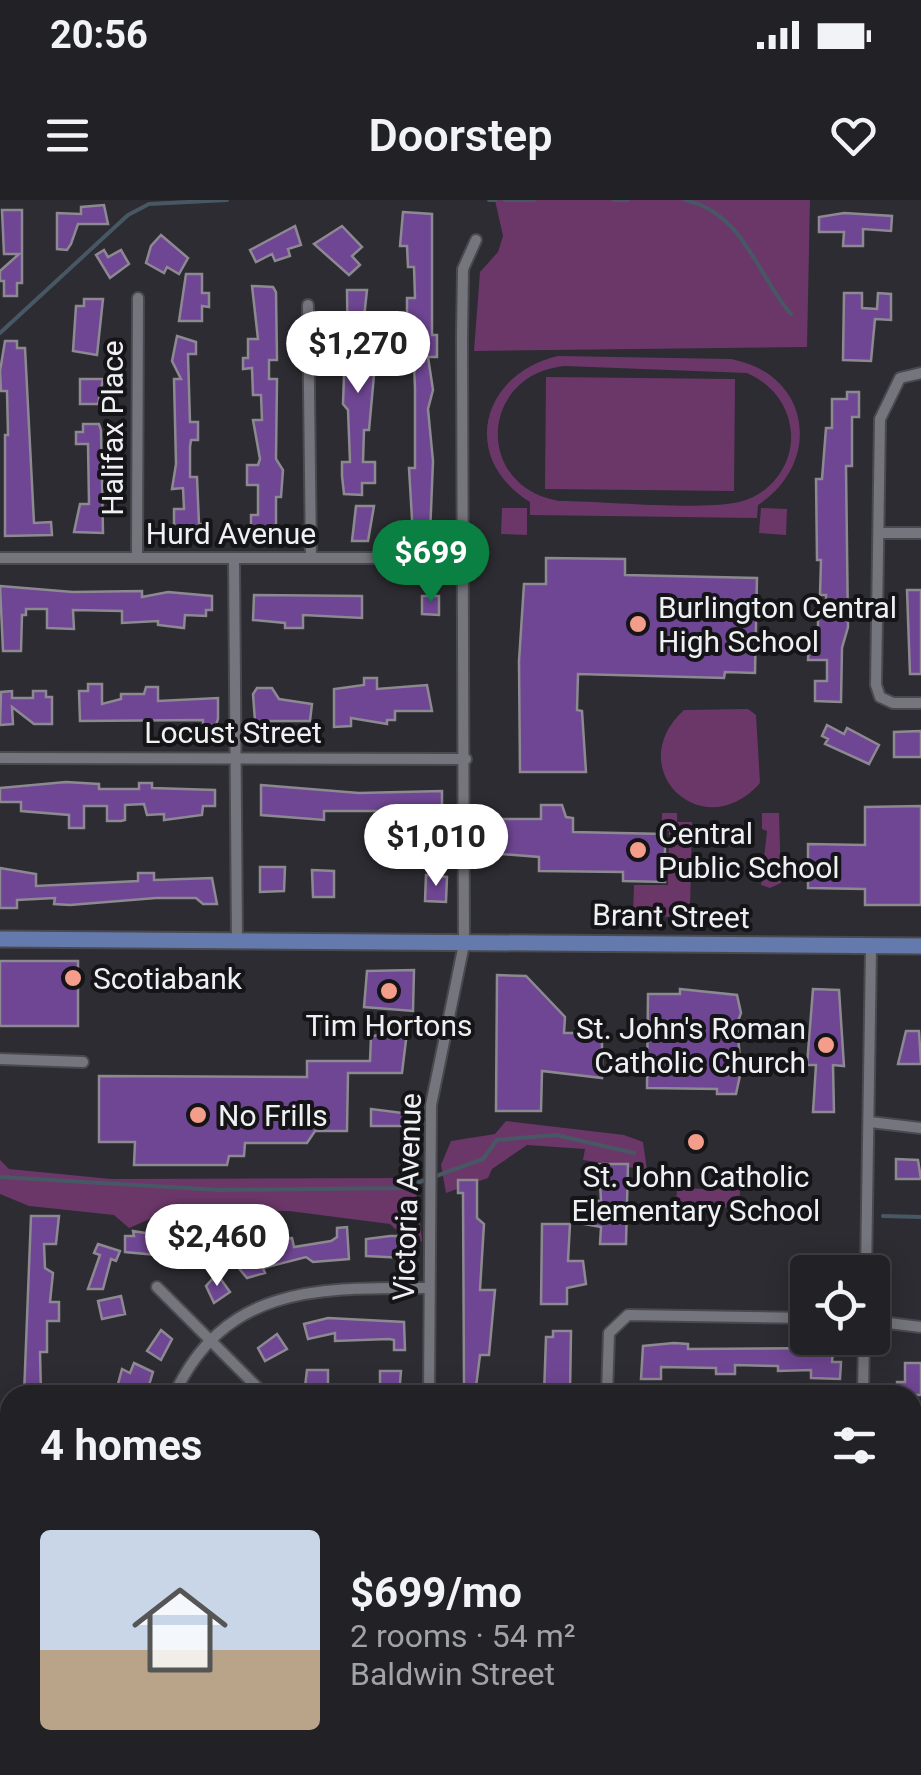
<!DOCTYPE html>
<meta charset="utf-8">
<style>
:root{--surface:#212126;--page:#2d2e32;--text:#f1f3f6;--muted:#a2a3a7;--line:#3e3e43;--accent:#0b8043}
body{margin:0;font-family:Roboto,sans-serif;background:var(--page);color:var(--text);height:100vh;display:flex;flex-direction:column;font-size:38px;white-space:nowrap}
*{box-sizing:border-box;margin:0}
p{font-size:32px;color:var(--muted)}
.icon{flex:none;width:55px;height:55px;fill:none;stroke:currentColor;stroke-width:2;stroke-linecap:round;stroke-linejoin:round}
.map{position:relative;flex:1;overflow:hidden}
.details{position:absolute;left:0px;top:1185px;width:922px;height:390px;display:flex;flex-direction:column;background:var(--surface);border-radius:30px 30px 0 0;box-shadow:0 5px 25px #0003,0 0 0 2px var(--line)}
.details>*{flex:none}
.fabs{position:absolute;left:790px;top:1055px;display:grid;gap:20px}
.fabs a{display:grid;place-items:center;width:100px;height:100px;border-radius:10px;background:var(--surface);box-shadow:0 5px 25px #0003,0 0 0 2px var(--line);font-size:50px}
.price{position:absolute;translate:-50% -85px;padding:0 22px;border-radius:35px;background:#fff;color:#222;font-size:32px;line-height:65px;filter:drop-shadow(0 2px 5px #0008)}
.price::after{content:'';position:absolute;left:50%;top:60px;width:30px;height:22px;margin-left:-15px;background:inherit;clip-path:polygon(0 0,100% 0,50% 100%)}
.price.on{background:var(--accent);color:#fff}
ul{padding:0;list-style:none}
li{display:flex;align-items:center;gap:30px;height:250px;padding:0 40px}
li span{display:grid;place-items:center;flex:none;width:280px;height:200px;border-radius:10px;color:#555}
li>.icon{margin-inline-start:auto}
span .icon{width:120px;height:120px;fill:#fffc;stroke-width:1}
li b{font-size:42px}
h2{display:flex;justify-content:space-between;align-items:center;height:120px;padding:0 40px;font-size:42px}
.status{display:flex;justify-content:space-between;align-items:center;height:70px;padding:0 50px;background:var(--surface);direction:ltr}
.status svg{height:28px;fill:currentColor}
header{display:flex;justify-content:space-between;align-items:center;height:130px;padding:0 40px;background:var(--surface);font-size:45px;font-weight:600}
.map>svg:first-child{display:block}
.green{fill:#6b3769;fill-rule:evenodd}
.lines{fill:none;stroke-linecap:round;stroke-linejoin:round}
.stream{stroke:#485764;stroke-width:4}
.building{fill:#6f4693;stroke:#8d8991;stroke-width:2.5}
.minor-casing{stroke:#49494e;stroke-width:14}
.primary-casing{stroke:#49494e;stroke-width:19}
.minor{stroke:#75757d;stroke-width:10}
.primary{stroke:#647aad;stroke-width:15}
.poi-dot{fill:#f49d8b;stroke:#151518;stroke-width:4}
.labels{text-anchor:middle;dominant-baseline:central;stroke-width:8;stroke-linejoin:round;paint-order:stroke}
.street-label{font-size:30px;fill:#eff0f4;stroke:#151518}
.poi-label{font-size:30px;fill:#eff0f4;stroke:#151518;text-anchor:start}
</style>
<div class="status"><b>20:56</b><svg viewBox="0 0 49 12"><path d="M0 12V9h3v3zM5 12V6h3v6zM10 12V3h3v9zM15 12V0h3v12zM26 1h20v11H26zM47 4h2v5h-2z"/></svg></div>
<header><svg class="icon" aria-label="menu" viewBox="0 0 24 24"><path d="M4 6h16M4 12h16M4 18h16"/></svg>Doorstep<svg class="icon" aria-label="heart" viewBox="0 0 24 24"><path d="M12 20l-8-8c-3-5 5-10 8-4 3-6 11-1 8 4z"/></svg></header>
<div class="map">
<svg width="921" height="1575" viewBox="0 0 921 1575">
<rect width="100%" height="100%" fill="#2c2c32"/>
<path class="green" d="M495,0h315l-3,147 -333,4 6,-79 18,-20 5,-16z
M558,156l173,3c80,15 92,103 27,146l-1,13 -227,-3v-13c-71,-44 -49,-128 28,-146zM565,166l182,7c25,11 42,32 44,60 2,32 -21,62 -52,69 -42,9 -133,-1 -180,-1 -85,-14 -80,-127 6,-135z
M546,177l189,2 -1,112 -189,-2z
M502,308h25v27l-26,-1z
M761,308l26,1 -1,26 -27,-2z
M748,509l8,6 4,68c-57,65 -140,-15 -76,-73z
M662,613h15v9h15l-2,90h-6l-1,5 -50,-1 1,-31h34l1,-54 -7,-1z
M762,613h17l2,70 -11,5 -9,-3 6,-54 -5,-2z
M506,921l118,14 19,7 4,28 -64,-10 2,-11 -58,-4 -35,24 -4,9 -42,15 -5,-28 10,-24 44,-7z
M0,960l9,9 102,10 304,-1 7,63 -8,6 -24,-23 -101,-13 -118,-1 -42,18 -15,-13 -85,-9 -29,-12z
M677,988l63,2 -1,18 -63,-2z"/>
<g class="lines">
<path class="stream" d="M489,0h7
M505,0h29
M614,0h14
M685,0c59,13 71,74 106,114
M0,133l128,-118 21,-11 78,-4
M0,977l220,13 183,-2 80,-29 14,-19 59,-5 78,18
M883,1016l38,1"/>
</g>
<path class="building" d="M104,5l4,19h-30l-7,20 -4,6 -10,-1v-36l24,1v-7z
M2,10h20v73h-5v13h-13v-15h-4v-10l19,-17h-15z
M403,12l29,2v121h5v22h-9l5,33 -5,19 5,52 -3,74 -17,1 -4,-68h6v-80l-1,-24 -8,-2v-20h8v-19l-7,-8v-17h8l-1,-31h-6l-1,-21h-7z
M844,13l48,3 -1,15 -28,-2v17h-20l1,-14h-25v-15z
M295,26l6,19 -13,4 2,7 -15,5 -3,-7 -16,8 -6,-12z
M342,26l20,21 -10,9 8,9 -11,10 -35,-31z
M161,35l27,23 -9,16 -12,-7 -3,6 -18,-10 5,-17z
M104,50l4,7 13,-7 8,14 -19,14 -14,-23z
M186,74h16v19h7v14l-7,-1v15h-23z
M252,86l21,1 3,5 1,68h-8v19h8l-1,80 7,11 -2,27h-5v36l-25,1v-19h7v-30h-11v-20h11l2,-6 -7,-39h9l-1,-25h-8l-1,-27 -9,1v-11h5v-19h10z
M347,90h20l-5,47h7l1,38h4l-5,55h-5l-1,32h12v21h-13v12l-18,-1 -2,-18v-14h8l-2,-52 -5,-6 1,-29h4z
M844,93h18v15l15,1 1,-16 13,1v26l-16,-1 -4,42 -28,-1z
M84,99h19l-6,56 -24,-4 3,-45h8z
M177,136l19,6v12h-8l2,68h8v18h-7l-1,7v30h7l2,47h11v13l-36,-3v-25h10l-1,-21 -11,1 4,-25 -2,-85h7l-9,-18z
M5,141h12v7h8l9,175 17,-1 1,13 -47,1v-101h3l-1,-44h-6l-1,-20z
M80,179h23l-5,25h-18z
M847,192h12v25h-7v49h-6l2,161 -6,21 -1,54 -26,-1v-20h12v-21h-19l1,-18h9v-28h8v-19h-6l1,-35h-4l-1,-81h6l4,-51h6v-29h15z
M83,224h16l2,6 2,103 -29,-1 6,-28h9l-1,-60h-12v-12h7z
M356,306h18l-6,35h-16z
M546,358l79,1v16l132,3 -2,95 -30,-1 -1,6 -146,-4 -1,36 5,1 4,61h-66l-1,-111 5,-77h22z
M0,386l73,6 69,-1v6l26,-5 44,4v14h-6v6l-21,-1 -1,13 -26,-3v-4l-36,2v-12l-49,-1 1,19 -27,-1v-19h-21v6h-4l-1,36h-18z
M907,390h14v84h-11z
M254,395l108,1v22l-59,-3v13h-18v-5l-32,-3z
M422,396h17v19l-17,-1z
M364,478h13v11l50,-4 5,26h-37v9h-8v4l-36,-6v8l-17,1v-38l30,-4z
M88,484h14v20l19,-5v-5h23l2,-7h12v14l60,-3v21l-2,6h-13v-5l-123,1 -1,-30h9z
M257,488h15l7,11 33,5 -2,17h-55l-2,-27z
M12,491v7h21v-7h13v6h6v27h-18l-22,-17 1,17 -13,1 1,-33z
M827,525l17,9 3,-6 32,17 -10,19 -44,-20 3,-5 -6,-3z
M921,531v26h-27v-25z
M66,582l33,2v5h40v-6h13v5l63,2v16h-12l-1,9 -38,5v-6l-17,1 -3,-11 -19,1v15l-4,1h-14v-15h-23v22h-15v-13l-48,-4v-9h-21v-14z
M261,585l98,8 83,-2v23l-56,5v-8h-62v9l-63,-5z
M541,605h21l4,12 7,1v14l92,2v48l-42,-1v-9l-84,-1v-14l-37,-3 1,-35h38z
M921,606v99h-56v-16l-57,-1v-44l57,1v-38z
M260,667h25l-1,24 -24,1z
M0,668l36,6v12l102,-5v-8h16v7l58,-2 5,26h-14l-7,-6h-40l-86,7 -16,-1 1,-6 -38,2v8h-17z
M312,670l22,1v26h-21z
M426,675l21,2 -1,25 -21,-1z
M0,761h78v65h-78z
M414,770l-1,41 -49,-4 3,-36z
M497,775l29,1 39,41 -1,16h38v45l-60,-7 -1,40h-45z
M680,789l57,6 4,18 -4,11 4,47 -5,23h-19v-5l-70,-1 1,-94h32z
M813,789l26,1 5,76 -11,-1 1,47h-21l3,-47h-9z
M906,831h13l2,33h-23z
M387,832h20l-5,41h-54l-1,58h-32l-8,12h-62l-1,13h-15l-2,9h-93l1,-23h-36v-66l208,1v-16h63l1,-24z
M371,909l32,4v13h-32z
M896,959l22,1 3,19h-25z
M599,964h29l-2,80h-26l1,-17 -17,-3 1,-24 16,1z
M458,980h19v38l7,6 -4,66h15l-6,65h-9l-4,32h-12l-1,-194h-5z
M31,1016h28l-3,28h-12l1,24 8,5 -3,29h9v19h-12v31h-7l1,43h-17z
M542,1024h28l-2,37h15l3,23 -19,4v16h-26z
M347,1027l2,32 -36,3 -7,-5 -43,11 2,5 -18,5 -11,-13 -11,-2 20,-8 3,6 22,-10 -1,-8 23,-5 2,9 37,-6 6,-4v-9z
M133,1031l70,11 -3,17 -75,-7v-16h9z
M390,1036h15v22l-39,-2v-17z
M98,1044l22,7 -4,10 -5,-2 -8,30h-15l12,-34 -6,-2z
M217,1074l13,18 -16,11 -8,-17z
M121,1096l4,18 -23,5 -4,-18z
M328,1118l76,4 1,28h-11v-10l-5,-1 -54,2v-8l-27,6 -4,-15z
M161,1130l11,9 -11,21 -14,-9z
M553,1131h18l-1,64h-26l2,-58h7z
M277,1134l10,15 -22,12 -7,-13z
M674,1143l14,1v5l138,-1 7,3 -1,11h9l-1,17 -29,-1v-8l-33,1v-5l-43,-1v9h-19v-6l-55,-1v12h-20l2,-33z
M134,1163l19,9 -7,23h-31l7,-26 8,4z
M905,1163h16v32h-24v-13h8z
M307,1170h21v25h-24z
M380,1171h21l-2,24h-19z
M245,1565h33v10h-33z"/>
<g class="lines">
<g class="minor-casing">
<path id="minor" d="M308,105l3,253
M921,173l-21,5 -20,41 -4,266 4,12 13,6h28
M881,333h40
M0,358h463
M137,358l1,-260
M234,358l3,382
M0,558l466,1
M0,859l83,3
M870,922l51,6
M866,1072l5,-324
M157,1087l108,108
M872,1121l49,6
M174,1195c52,-112 148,-107 255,-107
M429,1195l2,-290 33,-161 -2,-608 1,-67 13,-29
M607,1195l2,-62 19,-18 180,3
M863,1195l1,-57
M0,1323h10
M912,1332h9
M608,1565v10
M152,1575v-10
M301,1575v-10
M450,1575v-10
M769,1575v-10"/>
</g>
<g class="primary-casing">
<path id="primary" d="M0,739l921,7"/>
</g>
<use href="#minor" class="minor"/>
<use href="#primary" class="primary"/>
</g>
<g class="poi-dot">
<circle cx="638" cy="424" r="10"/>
<circle cx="638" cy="650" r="10"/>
<circle cx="73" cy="778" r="10"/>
<circle cx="389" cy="791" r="10"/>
<circle cx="826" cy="845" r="10"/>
<circle cx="198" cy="915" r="10"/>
<circle cx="696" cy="942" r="10"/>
</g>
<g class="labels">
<g class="street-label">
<text transform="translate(112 228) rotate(-90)">Halifax Place</text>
<text x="231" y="333">Hurd Avenue</text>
<text x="233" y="532">Locust Street</text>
<text transform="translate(671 716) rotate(1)">Brant Street</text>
<text transform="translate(407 997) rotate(-88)">Victoria Avenue</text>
</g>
<g class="poi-label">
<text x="658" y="407">Burlington Central<tspan x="658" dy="34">High School</tspan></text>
<text x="658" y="633">Central<tspan x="658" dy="34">Public School</tspan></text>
<text x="93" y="778">Scotiabank</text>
<text x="389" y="825" text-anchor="middle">Tim Hortons</text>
<text x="806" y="828" text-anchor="end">St. John's Roman<tspan x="806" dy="34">Catholic Church</tspan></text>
<text x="218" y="915">No Frills</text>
<text x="696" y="976" text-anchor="middle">St. John Catholic<tspan x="696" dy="34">Elementary School</tspan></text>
</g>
</g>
</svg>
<div class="fabs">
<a><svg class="icon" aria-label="locate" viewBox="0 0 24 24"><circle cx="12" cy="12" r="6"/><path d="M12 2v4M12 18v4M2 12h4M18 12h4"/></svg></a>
</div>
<b class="price" style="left:358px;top:196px">$1,270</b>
<b class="price on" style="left:431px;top:405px">$699</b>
<b class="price" style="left:436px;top:689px">$1,010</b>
<b class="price" style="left:217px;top:1089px">$2,460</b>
<section class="details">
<h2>4 homes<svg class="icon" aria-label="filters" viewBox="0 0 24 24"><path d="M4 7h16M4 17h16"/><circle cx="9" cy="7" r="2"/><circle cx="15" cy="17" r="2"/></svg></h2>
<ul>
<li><span style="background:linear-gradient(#c9d6e8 60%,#b9a48a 0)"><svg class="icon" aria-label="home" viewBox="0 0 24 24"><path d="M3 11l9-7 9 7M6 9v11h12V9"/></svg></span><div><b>$699/mo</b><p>2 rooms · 54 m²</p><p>Baldwin Street</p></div></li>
</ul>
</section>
</div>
